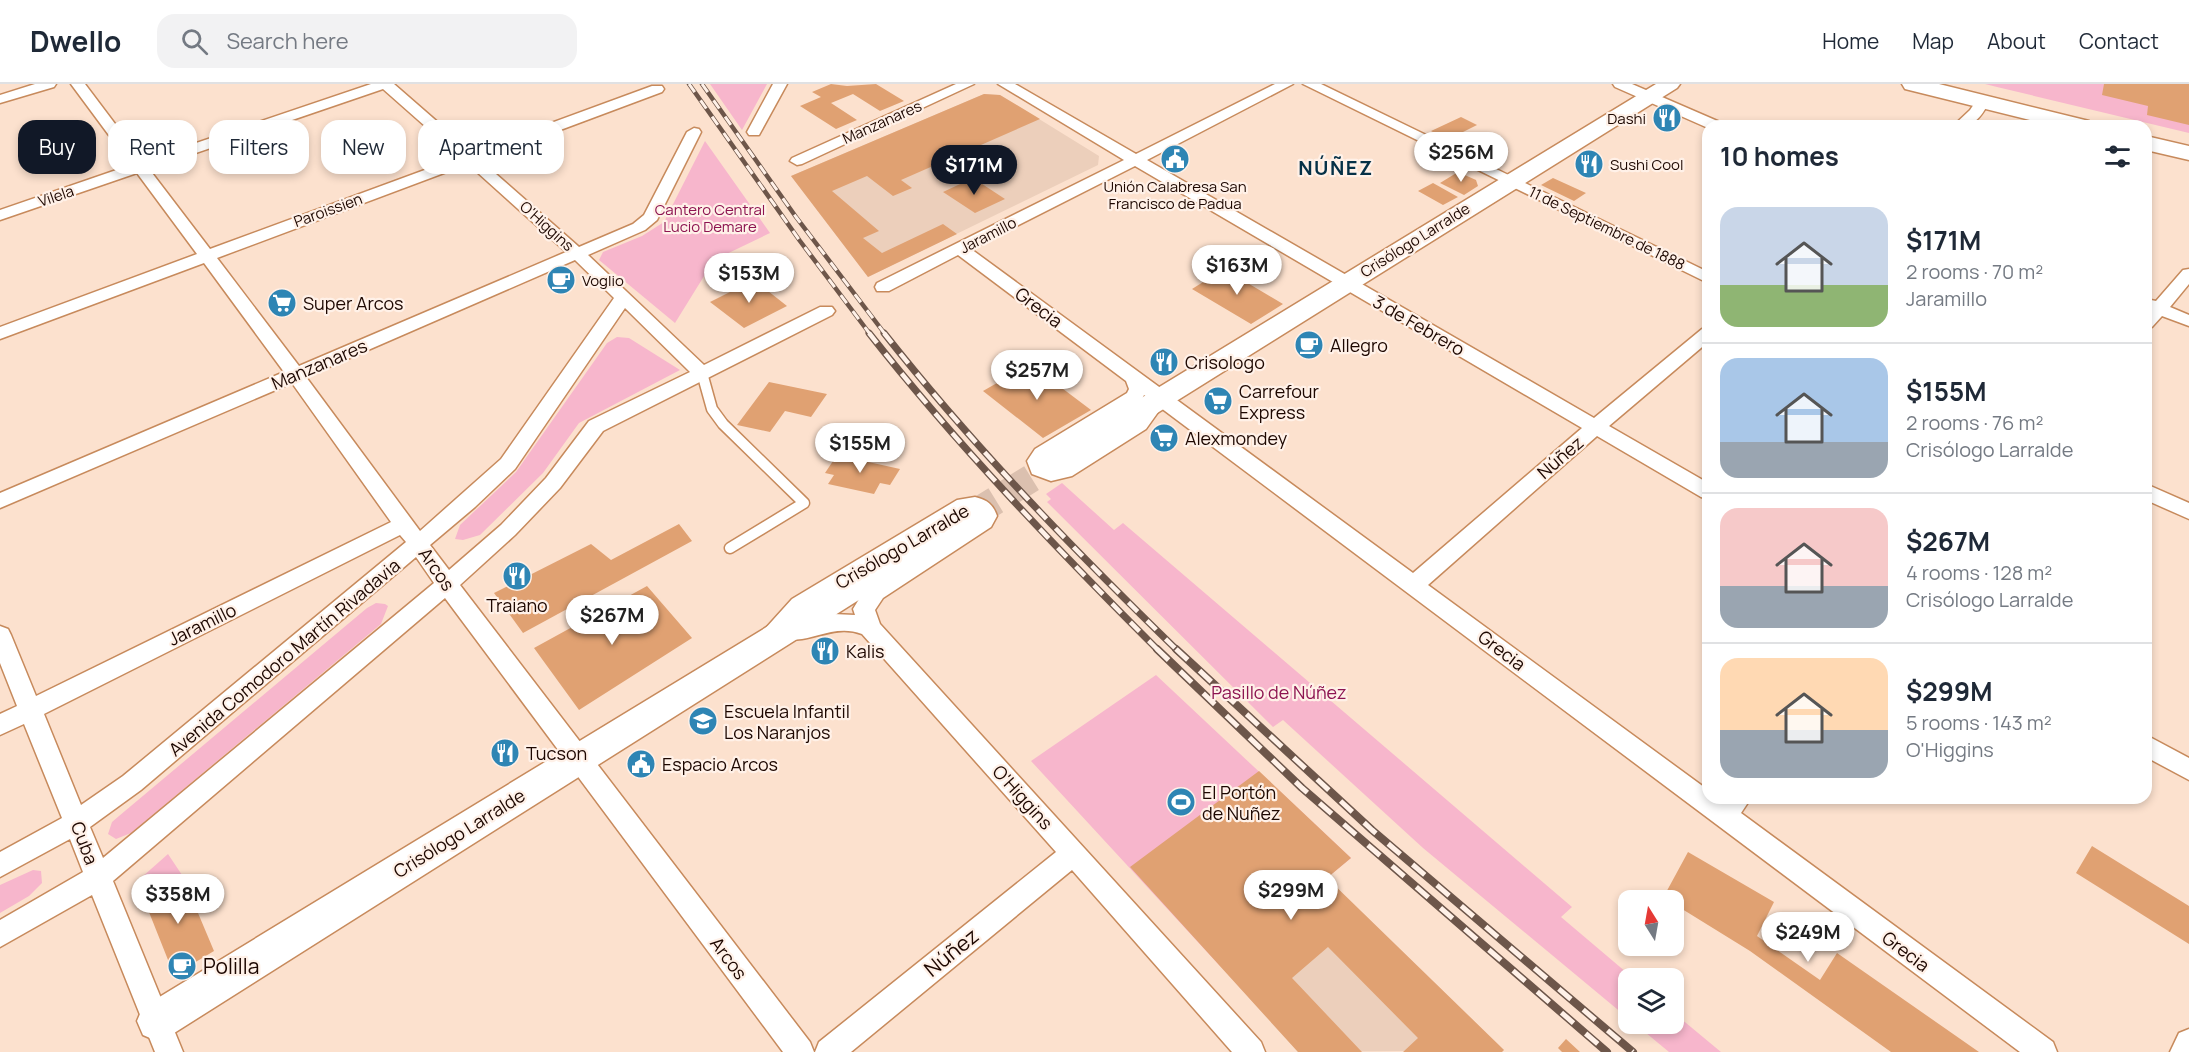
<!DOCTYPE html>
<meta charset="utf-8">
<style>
:root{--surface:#fff;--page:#f2f2f3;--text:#1f2937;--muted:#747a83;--line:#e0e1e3;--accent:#111827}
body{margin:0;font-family:Manrope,sans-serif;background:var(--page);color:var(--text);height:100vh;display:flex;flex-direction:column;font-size:22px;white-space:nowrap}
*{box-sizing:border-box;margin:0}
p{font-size:20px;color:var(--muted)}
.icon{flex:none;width:33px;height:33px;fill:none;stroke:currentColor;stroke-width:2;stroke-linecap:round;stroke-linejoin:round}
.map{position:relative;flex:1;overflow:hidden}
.side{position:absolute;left:1702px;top:36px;width:450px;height:684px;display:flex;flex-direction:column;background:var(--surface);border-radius:18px;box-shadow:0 3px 9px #0003}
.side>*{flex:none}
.hud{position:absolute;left:18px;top:36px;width:570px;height:54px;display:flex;gap:12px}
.needle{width:39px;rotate:349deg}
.fabs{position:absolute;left:1618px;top:806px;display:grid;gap:12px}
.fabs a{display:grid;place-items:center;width:66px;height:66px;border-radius:12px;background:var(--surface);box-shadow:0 3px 9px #0003;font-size:30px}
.price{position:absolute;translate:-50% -51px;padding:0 14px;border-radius:21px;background:#fff;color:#222;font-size:20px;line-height:39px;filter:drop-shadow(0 2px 3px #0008)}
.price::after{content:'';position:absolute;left:50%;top:36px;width:18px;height:14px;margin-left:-9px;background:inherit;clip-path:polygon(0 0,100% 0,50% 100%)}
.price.active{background:var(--accent);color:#fff}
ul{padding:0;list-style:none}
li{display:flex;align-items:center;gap:18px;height:150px;padding:0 18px}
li+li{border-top:2px solid var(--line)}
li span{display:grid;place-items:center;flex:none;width:168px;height:120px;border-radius:18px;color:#555}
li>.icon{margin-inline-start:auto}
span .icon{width:72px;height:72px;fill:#fffc;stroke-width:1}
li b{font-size:26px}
h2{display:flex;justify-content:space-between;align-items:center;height:72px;padding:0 18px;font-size:26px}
.tag{padding:0 21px;border-radius:18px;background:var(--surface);box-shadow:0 3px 9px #0003;font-size:21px;line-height:54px}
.tag.active{background:var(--accent);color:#fff}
header{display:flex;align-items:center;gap:36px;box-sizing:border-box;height:84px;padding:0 30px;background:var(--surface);border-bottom:2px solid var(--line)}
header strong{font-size:28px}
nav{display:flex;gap:33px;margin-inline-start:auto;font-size:21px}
.search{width:420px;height:54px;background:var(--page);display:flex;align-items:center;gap:15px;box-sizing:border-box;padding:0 21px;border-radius:18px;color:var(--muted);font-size:22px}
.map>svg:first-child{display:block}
.built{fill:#eccfbb}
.green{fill:#f7b6cc}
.building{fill:#e0a172}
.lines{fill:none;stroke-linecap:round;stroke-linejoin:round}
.secondary-tunnel{stroke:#dbc0af;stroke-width:28;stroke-dasharray:28 14;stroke-linecap:butt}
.lane-casing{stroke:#c78a5c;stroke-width:13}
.street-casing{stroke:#c78a5c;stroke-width:3}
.secondary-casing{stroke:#c78a5c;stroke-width:3}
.primary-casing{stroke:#c78a5c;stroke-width:3}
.lane{stroke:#fff;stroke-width:10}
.street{fill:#fff;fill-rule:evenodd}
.secondary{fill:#fff;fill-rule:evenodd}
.primary{fill:#fff;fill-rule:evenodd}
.rail-far2-casing{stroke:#6d564a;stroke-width:4.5}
.rail-far1-casing{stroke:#6d564a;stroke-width:7}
.rail-casing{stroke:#6d564a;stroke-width:8}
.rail-far2{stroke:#fff1e8;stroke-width:3;stroke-dasharray:10;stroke-linecap:butt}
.rail-far1{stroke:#fff1e8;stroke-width:4.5;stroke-dasharray:13;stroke-linecap:butt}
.rail{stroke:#fff1e8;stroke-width:5;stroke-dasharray:16;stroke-linecap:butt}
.labels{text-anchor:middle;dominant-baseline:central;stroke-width:4.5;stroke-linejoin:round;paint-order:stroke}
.far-poi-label{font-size:15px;fill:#1d0700;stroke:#fff1e8;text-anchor:start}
.far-street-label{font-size:15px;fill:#1d0700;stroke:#fff1e8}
.far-park-label{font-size:15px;fill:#8d1451;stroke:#fff1e8}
.poi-label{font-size:18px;fill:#1d0700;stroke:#fff1e8;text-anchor:start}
.street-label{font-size:18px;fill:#1d0700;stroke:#fff1e8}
.park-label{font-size:18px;fill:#8d1451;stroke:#fff1e8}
.far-district-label{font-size:20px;font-weight:bold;letter-spacing:1.5px;fill:#063147;stroke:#fff1e8}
.near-street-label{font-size:21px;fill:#1d0700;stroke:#fff1e8}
.near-poi-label{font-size:21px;fill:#1d0700;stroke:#fff1e8;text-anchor:start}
</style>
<header>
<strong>Dwello</strong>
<div class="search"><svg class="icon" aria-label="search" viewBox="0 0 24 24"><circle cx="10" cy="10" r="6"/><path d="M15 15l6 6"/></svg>Search here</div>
<nav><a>Home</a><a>Map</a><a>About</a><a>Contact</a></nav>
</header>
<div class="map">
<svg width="2189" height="968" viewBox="0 0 2189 968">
<rect width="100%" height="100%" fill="#fce1ce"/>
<path class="built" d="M984,10l16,1 99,61 -1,9 -230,112 -77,-101z
M1327,794l177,172 -206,2 -78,-86z"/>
<path class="green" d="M710,0h57l-25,46z
M1985,0h204v49l-192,-46z
M705,57l65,92 -56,27 -39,63 -76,-63 4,-8 39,-16 22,-14z
M617,253l12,1 51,32 -101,53 -36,50 -63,62 -17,5 -8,-1 5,-14 56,-53 91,-129z
M1062,399l52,47 9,-7 449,384 -11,10 72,61h-4v41l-206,-171 -140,-128 -10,7 -226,-225 4,-3 -5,-5z
M376,519l9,1 3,2 -7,18 -250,209 -15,6 -8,-5 4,-12 7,-6 248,-208z
M1156,591l195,183 -131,108 -189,-205z
M168,770l14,21 -39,22 -1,-20z
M33,786l8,1 1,12 -13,13 -29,17v-28z
M1674,928v1l47,39h-52l-35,-29h40z"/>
<path class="building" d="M831,0l16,2 29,-2 28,17 -24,10 -27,-17 -22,9 26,17 -21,9 -36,-23 21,-9 -9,-5z
M2104,0h85v41l-42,-10 1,-9 -46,-11z
M984,10l16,1 40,24 -139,61 11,8 -19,8 -26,-20 -35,15 47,40 -16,7 19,15 61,-29 14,10 -89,43 -77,-101z
M1658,29l8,1 15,6 -8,5 -20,-9z
M1461,33l16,8 -30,15 -16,-9z
M1458,88l18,8 2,6 -14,9 -24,-12z
M973,94l32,21 -30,14 -32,-21z
M1553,94l33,15 -12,8 -33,-16z
M1433,99l25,14 -15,8 -25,-14z
M1224,185l59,35 -32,20 -59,-35z
M754,196l33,26 -43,22 -34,-26z
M1030,280l61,46 -48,28 -60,-47z
M769,298l58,12 -16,23 -26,-6 -15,21 -33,-7z
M837,371l63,14 -10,16 -10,-2 -6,11 -46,-10 6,-9 -9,-2z
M679,440l13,17 -169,92 -29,-40 97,-49 20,16z
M647,502l45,52 -113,72 -45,-62z
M1259,687l92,87 -24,20 177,172 -2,2h-99l15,-14 -90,-91 -36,31 70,74h-64l-168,-185z
M2092,762l97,60v38l-113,-71z
M1688,768l86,50 -17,34 63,44 17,-27 142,99h-88l-141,-101 -76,-47v-4l-11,-2z
M182,791l32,76 -40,24 -31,-78z
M1566,955l14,13h-18l-4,-4z"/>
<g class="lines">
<path class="secondary-tunnel" d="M972,431l76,-47"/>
<g class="lane-casing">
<path id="lane" d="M702,289l10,36 11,15 81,79 -74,45"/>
</g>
<g class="street-casing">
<path id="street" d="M35,0h21l-2,3 -54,16v-8z
M71,0h14l58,77 228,-77h23l78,68 180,-66h10l2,3 -2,3 -182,68 99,87 54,-23 11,-9 43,-83 7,-4 5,1 2,3 -44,88 -12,10 -57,25 116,110 116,-58h12l3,4 -3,4 -229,116 -43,57 -45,47 -55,50 350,457 4,10h-31l-338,-454 -332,283 70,171h-28l-63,-157 -92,52v-27l83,-48 -13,-33 -70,38v-25l62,-34 -38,-94 -24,11v-21l17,-8 -17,-43v-37l8,3 3,6 25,61 355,-174 -99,-139 -292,125v-15l284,-121 -80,-109 -204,76v-12l197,-73 -60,-81 -137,47v-10l131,-45zM383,5l77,68 -250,92 -61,-80zM468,80l98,88 -267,114 -82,-108zM575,176l39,38 -113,161 -81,72 -114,-154zM625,224l65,64 -101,49 -43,57 -45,47 -52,45 -19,-25 45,-38 40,-38zM400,451l6,7 -283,234 -42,29 -37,-91zM416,473l18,26 -331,275 -13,-31 51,-37z
M773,0h14l-28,51h-10l-2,-3z
M956,0h18l-172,80 -5,1 -7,-4 2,-3z
M998,0h17l121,70 139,-70h18l-146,76 447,258 108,-89 6,-1v14l-99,84 99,57v16l-7,-2 -104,-61 -169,149 280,205v8h43l-10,15 312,229 4,10h-37l-859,-644 -15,21 -74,47 -21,5 -19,-7 -5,-13 8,-12 92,-56 2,-4 -3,-8 -168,-126 -69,36h-12l-2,-4 2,-4 247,-123zM1135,82l447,262 -169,145 -442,-324zM1144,311l5,3 -17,21 -73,46h-11l1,-6 92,-58z
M1303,0h18l387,188v11z
M1613,0h19l90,39 2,3 -16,2 -93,-41z
M1983,13l7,4c-11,19 -15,25 -37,25l17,-16 8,-12z
M2189,185v15l-19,23 19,8v11l-27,-10 -10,11 -6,1v-29l10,2 27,-31z
M2146,400l43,19v16l-43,-19z
M975,413c12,3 18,7 22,19l-6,11 -108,71 -8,12 5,14 381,418 4,10h-33l-160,-182 -221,182h-36l4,-10 237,-190 -194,-218c-30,-11 -54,11 -74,4l-2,-5 -11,6 -8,-3 -3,-6 28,-31 165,-99zM973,427l3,2v4l-109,69 -14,23 2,6 -22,-1 -38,10 13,-13 160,-99z
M2146,651l43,23v22l-43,-23z
M2189,945v23h-19l9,-19z"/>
</g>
<g class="secondary-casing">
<path id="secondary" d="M1656,0h24l-3,4 -619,387 -10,3 -10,-3 -4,-7 4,-7z
M972,421l10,3 4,7 -4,7 -811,513 -14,6 -14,-6 -6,-14 6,-14 819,-499z"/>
</g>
<g class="primary-casing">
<path id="primary" d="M1902,0h37l150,37 3,5h-38l-149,-37z
M2146,52l43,10v14l-43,-10z"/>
</g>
<use href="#lane" class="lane"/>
<use href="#street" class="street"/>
<use href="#secondary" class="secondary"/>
<use href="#primary" class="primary"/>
<g class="rail-far2-casing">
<path id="rail-far2" d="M689,0l111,157 70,93
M702,0l94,133 89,117"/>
</g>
<g class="rail-far1-casing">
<path id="rail-far1" d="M869,249c88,112 188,216 290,318
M884,249c89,113 190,217 294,318"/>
</g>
<g class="rail-casing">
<path id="rail" d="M1157,565l145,139 305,264
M1176,565l196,181 261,222"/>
</g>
<use href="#rail-far2" class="rail-far2"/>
<use href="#rail-far1" class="rail-far1"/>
<use href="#rail" class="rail"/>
</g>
<defs>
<g id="restaurant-disc" transform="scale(1.5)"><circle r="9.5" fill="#2e85b4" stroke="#fff1e8"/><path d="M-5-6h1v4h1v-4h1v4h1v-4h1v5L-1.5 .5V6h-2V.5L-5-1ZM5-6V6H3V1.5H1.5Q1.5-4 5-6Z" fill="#fff"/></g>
<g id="civic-disc" transform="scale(1.5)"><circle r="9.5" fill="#2e85b4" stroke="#fff1e8"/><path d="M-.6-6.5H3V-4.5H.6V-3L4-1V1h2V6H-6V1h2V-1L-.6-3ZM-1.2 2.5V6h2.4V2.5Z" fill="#fff"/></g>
<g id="cafe-disc" transform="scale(1.5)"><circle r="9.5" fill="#2e85b4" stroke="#fff1e8"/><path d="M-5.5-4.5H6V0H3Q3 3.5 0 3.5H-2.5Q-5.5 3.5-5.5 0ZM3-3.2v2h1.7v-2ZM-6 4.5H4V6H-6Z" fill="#fff"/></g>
<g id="supermarket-disc" transform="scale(1.5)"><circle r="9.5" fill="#2e85b4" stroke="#fff1e8"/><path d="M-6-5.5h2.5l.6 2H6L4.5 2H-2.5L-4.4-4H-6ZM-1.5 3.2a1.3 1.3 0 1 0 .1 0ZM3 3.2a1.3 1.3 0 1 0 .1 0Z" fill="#fff"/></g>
<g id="school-disc" transform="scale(1.5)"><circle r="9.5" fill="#2e85b4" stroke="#fff1e8"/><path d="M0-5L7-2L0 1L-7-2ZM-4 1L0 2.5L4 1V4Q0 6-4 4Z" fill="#fff"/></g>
<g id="stadium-disc" transform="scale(1.5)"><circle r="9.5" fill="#2e85b4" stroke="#fff1e8"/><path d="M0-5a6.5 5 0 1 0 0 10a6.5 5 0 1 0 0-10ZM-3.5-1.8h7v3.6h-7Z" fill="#fff"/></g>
</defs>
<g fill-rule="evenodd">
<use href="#restaurant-disc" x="1667" y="34"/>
<use href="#civic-disc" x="1175" y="75"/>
<use href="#restaurant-disc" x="1589" y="80"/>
<use href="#cafe-disc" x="561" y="196"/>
<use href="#supermarket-disc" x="282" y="219"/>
<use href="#cafe-disc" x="1309" y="261"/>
<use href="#restaurant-disc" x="1164" y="278"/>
<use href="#supermarket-disc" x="1218" y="317"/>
<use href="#supermarket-disc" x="1164" y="354"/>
<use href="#restaurant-disc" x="517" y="492"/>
<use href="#restaurant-disc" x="825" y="567"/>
<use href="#school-disc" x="703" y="637"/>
<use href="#restaurant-disc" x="505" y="669"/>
<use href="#civic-disc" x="641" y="680"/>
<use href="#stadium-disc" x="1181" y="718"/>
<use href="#cafe-disc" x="182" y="882"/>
</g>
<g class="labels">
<g class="far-poi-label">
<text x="1646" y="34" text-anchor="end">Dashi</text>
<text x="1610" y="80">Sushi Cool</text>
<text x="1175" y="102" text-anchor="middle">Unión Calabresa San<tspan x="1175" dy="17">Francisco de Padua</tspan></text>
<text x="582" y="196">Voglio</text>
</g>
<g class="far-street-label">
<text transform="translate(882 38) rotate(-24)">Manzanares</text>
<text transform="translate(56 112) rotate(-19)">Vilela</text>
<text transform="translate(328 126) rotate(-20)">Paroissien</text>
<text transform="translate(547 142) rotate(42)">O'Higgins</text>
<text transform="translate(1607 144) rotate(26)">11 de Septiembre de 1888</text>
<text transform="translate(988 151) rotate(-27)">Jaramillo</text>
<text transform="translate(1415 156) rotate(-32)">Crisólogo Larralde</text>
</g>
<g class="far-park-label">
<text x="710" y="125">Cantero Central<tspan x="710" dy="17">Lucio Demare</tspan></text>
</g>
<g class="poi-label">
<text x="303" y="219">Super Arcos</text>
<text x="1330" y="261">Allegro</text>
<text x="1185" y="278">Crisologo</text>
<text x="1239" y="307">Carrefour<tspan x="1239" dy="21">Express</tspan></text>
<text x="1185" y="354">Alexmondey</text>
<text x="517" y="521" text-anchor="middle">Traiano</text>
<text x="846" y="567">Kalis</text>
<text x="724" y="627">Escuela Infantil<tspan x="724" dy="21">Los Naranjos</tspan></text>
<text x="526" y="669">Tucson</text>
<text x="662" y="680">Espacio Arcos</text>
<text x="1202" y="708">El Portón<tspan x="1202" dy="21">de Nuñez</tspan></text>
</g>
<g class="street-label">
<text transform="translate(1039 223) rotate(37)">Grecia</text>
<text transform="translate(1419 241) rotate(30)">3 de Febrero</text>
<text transform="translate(319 280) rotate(-23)">Manzanares</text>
<text transform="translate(1560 373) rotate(-41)">Núñez</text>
<text transform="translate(902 462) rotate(-30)">Crisólogo Larralde</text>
<text transform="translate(437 485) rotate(55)">Arcos</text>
<text transform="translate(202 540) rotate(-26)">Jaramillo</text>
<text transform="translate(1502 566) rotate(37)">Grecia</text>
<text transform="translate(284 573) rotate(-40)">Avenida Comodoro Martín Rivadavia</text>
<text transform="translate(1023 713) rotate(48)">O'Higgins</text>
<text transform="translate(459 749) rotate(-32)">Crisólogo Larralde</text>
<text transform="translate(85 759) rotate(69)">Cuba</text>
<text transform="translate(1906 867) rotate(37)">Grecia</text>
<text transform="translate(729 874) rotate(53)">Arcos</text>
</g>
<g class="park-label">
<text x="1279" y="608">Pasillo de Núñez</text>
</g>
<g class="far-district-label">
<text x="1336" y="83">NÚÑEZ</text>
</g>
<g class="near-street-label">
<text transform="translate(951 868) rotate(-39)">Núñez</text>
</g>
<g class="near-poi-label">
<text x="203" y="882">Polilla</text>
</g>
</g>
</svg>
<div class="fabs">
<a><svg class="needle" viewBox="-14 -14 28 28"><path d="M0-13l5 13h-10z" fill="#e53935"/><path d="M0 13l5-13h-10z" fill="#747a83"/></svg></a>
<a><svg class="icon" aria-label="layers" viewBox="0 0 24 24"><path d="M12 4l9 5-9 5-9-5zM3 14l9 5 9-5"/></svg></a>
</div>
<b class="price" style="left:1461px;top:99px">$256M</b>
<b class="price active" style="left:974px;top:112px">$171M</b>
<b class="price" style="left:1237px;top:212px">$163M</b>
<b class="price" style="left:749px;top:220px">$153M</b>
<b class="price" style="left:1037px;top:317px">$257M</b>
<b class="price" style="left:860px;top:390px">$155M</b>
<b class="price" style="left:612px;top:562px">$267M</b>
<b class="price" style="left:1291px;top:837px">$299M</b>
<b class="price" style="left:178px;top:841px">$358M</b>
<b class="price" style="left:1808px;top:879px">$249M</b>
<div class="hud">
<a class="tag active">Buy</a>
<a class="tag">Rent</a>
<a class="tag">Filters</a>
<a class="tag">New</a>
<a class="tag">Apartment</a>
</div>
<section class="side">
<h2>10 homes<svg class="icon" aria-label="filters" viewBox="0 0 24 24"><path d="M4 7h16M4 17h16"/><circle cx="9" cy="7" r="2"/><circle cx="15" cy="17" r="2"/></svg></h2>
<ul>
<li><span style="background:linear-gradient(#c9d6e8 65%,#8fb573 0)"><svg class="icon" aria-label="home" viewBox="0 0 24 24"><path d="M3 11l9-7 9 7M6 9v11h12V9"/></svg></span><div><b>$171M</b><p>2 rooms · 70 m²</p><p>Jaramillo</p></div></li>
<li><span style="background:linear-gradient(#a9c7e8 70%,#9aa5b1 0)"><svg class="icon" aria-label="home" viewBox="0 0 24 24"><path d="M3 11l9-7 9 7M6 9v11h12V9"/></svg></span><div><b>$155M</b><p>2 rooms · 76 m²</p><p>Crisólogo Larralde</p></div></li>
<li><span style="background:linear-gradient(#f6c9c9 65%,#9aa5b1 0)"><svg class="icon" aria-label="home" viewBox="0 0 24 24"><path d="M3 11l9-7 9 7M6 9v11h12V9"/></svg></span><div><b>$267M</b><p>4 rooms · 128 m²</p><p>Crisólogo Larralde</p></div></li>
<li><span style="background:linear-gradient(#ffd9b3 60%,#9aa5b1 0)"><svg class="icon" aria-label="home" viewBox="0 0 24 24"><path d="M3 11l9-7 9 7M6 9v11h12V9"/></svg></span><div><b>$299M</b><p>5 rooms · 143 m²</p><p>O'Higgins</p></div></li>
</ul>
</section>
</div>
